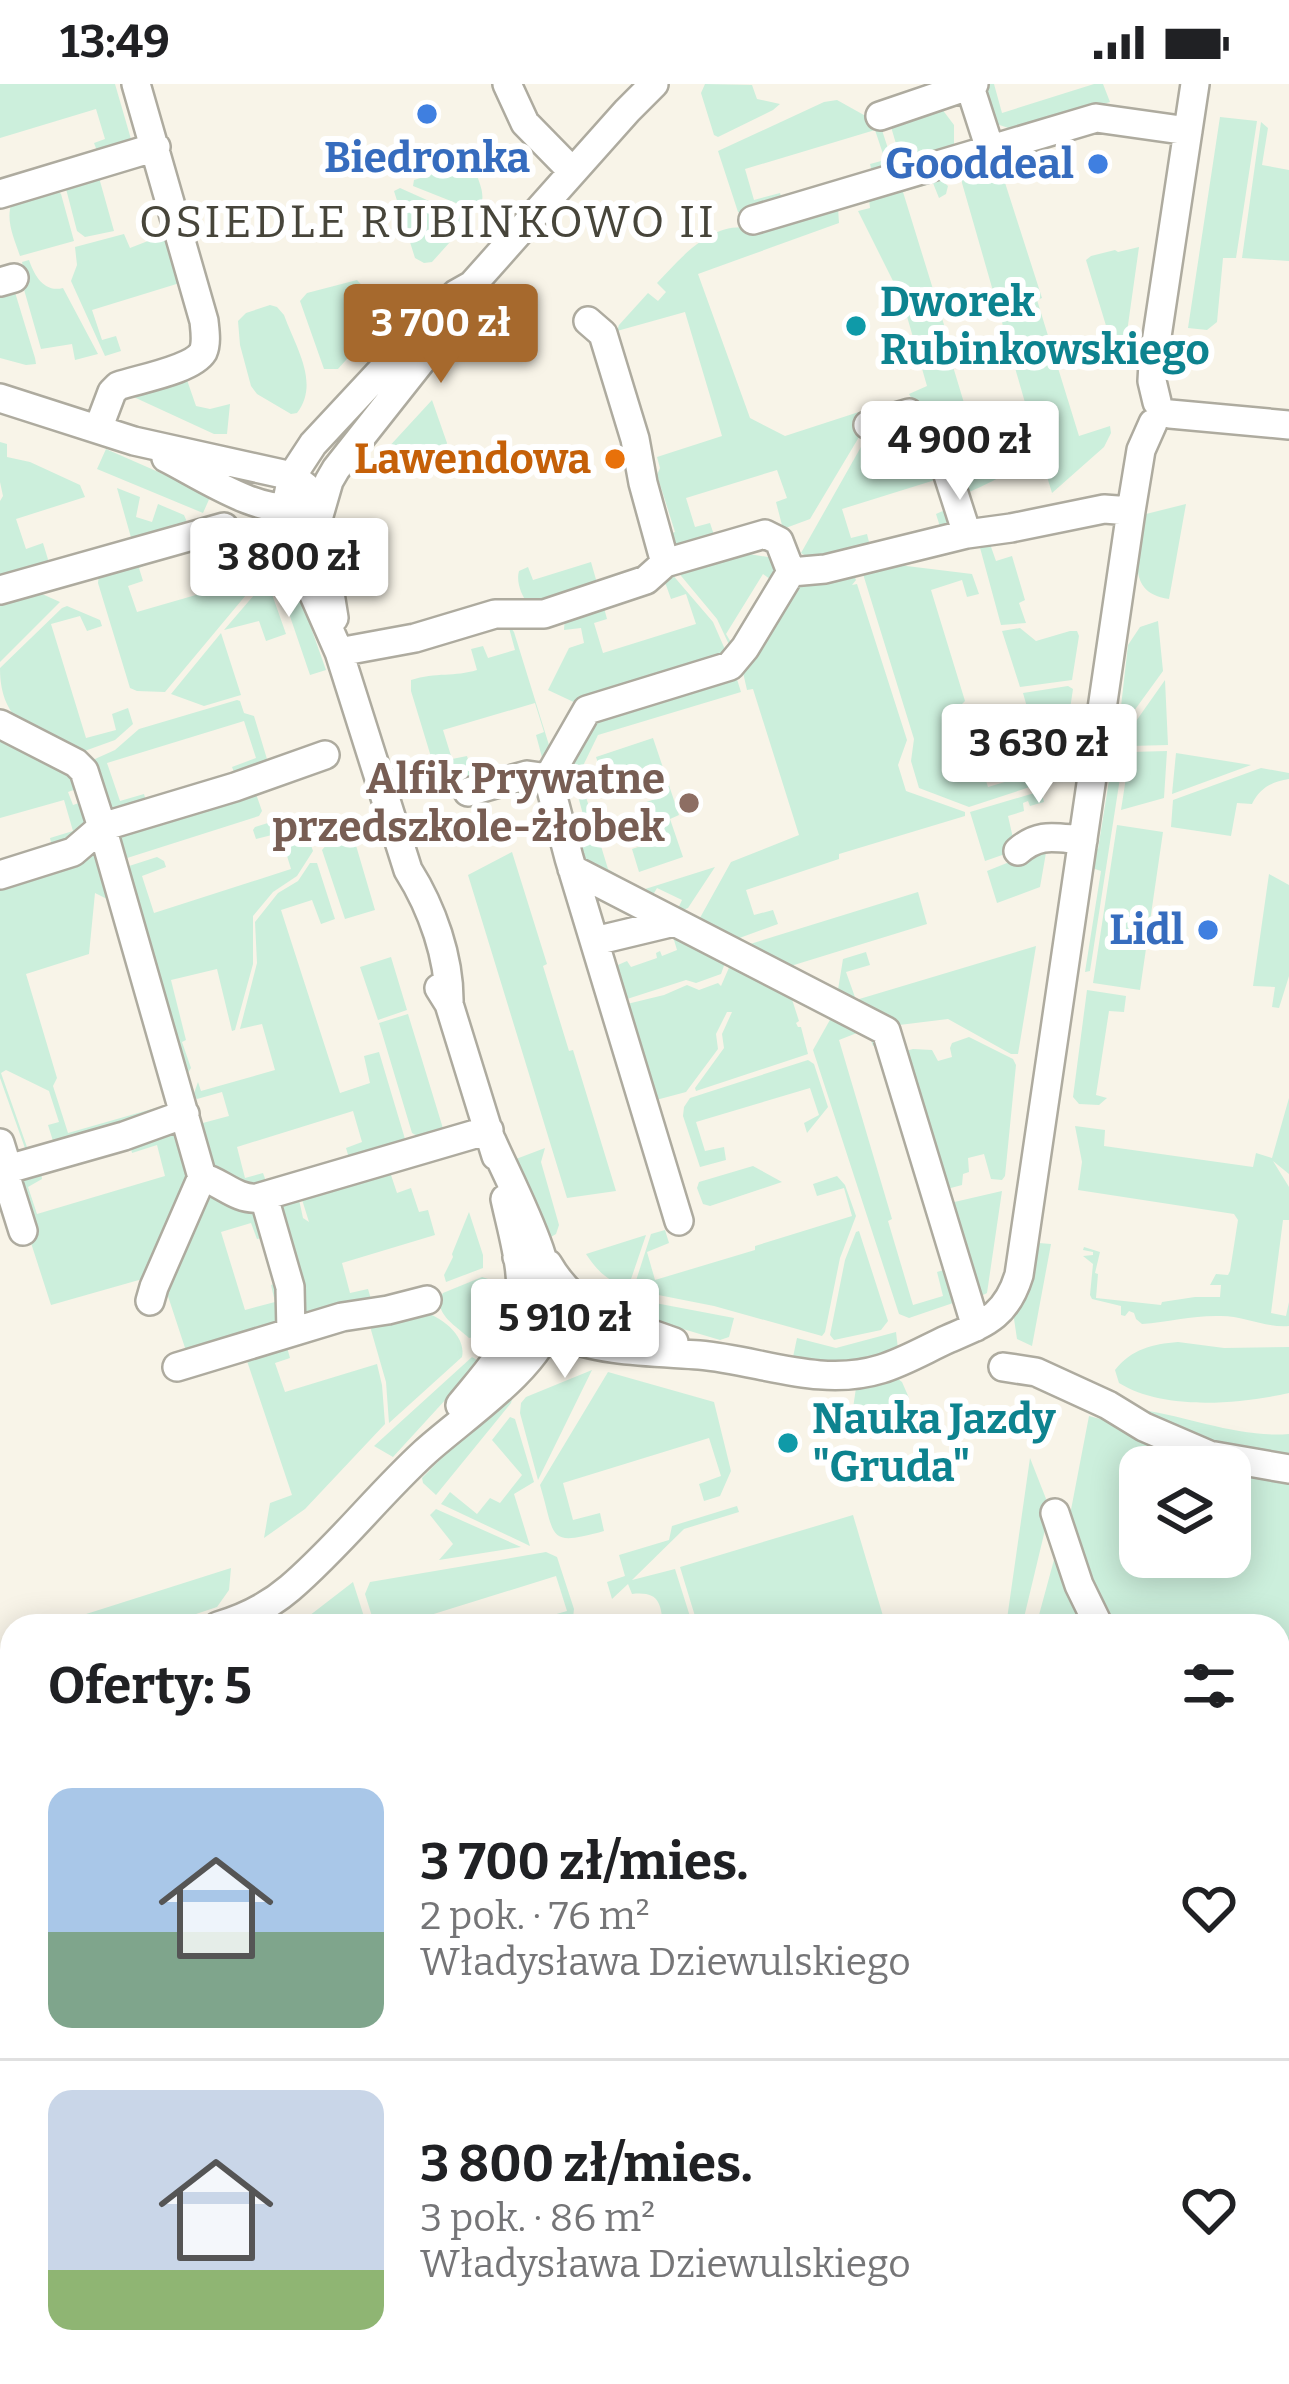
<!DOCTYPE html>
<html lang="pl">
<meta charset="utf-8">
<style>
:root{--surface:#fff;--page:#f6f6f6;--text:#202124;--muted:#757577;--line:#e0e0e0;--accent:#a6692d}
body{margin:0;font-family:Bitter,serif;background:var(--page);color:var(--text);height:100vh;display:flex;flex-direction:column;font-size:45px;white-space:nowrap}
*{box-sizing:border-box;margin:0}
p{font-size:39px;color:var(--muted)}
.icon{flex:none;width:66px;height:66px;fill:none;stroke:currentColor;stroke-width:2;stroke-linecap:round;stroke-linejoin:round}
.map{position:relative;flex:1;overflow:hidden}
.panel{position:absolute;left:0px;top:1530px;width:1290px;height:771px;display:flex;flex-direction:column;background:var(--surface);border-radius:36px 36px 0 0;box-shadow:0 6px 30px #0003}
.panel>*{flex:none}
.controls{position:absolute;left:1119px;top:1362px;display:grid;gap:24px}
.controls a{display:grid;place-items:center;width:132px;height:132px;border-radius:24px;background:var(--surface);box-shadow:0 6px 30px #0003;font-size:60px}
.price{position:absolute;translate:-50% -102px;padding:0 27px;border-radius:12px;background:#fff;color:#222;font-size:39px;line-height:78px;filter:drop-shadow(0 3px 6px #0008)}
.price::after{content:'';position:absolute;left:50%;top:72px;width:36px;height:27px;margin-left:-18px;background:inherit;clip-path:polygon(0 0,100% 0,50% 100%)}
.price.selected{background:var(--accent);color:#fff}
ul{padding:0;list-style:none}
li{display:flex;align-items:center;gap:36px;height:300px;padding:0 48px}
li+li{border-top:3px solid var(--line)}
li span{display:grid;place-items:center;flex:none;width:336px;height:240px;border-radius:24px;color:#555}
li>.icon{margin-inline-start:auto}
span .icon{width:144px;height:144px;fill:#fffc;stroke-width:1}
li b{font-size:51px}
h2{display:flex;justify-content:space-between;align-items:center;height:144px;padding:0 48px;font-size:51px}
.status{display:flex;justify-content:space-between;align-items:center;height:84px;padding:0 60px;background:var(--surface);direction:ltr}
.status svg{height:33px;fill:currentColor}
.map>svg:first-child{display:block}
.green{fill:#ccefdc}
.lines{fill:none;stroke-linecap:round;stroke-linejoin:round}
.minor-casing{stroke:#aeab9f;stroke-width:32}
.major-casing{stroke:#91701f;stroke-width:40}
.minor{stroke:#fff;stroke-width:27}
.major{stroke:#e3c57c;stroke-width:36}
.shop-dot{fill:#3f7fe0;stroke:#fff;stroke-width:4.5}
.culture-dot{fill:#0f9aa8;stroke:#fff;stroke-width:4.5}
.food-dot{fill:#e8710a;stroke:#fff;stroke-width:4.5}
.education-dot{fill:#8d6e63;stroke:#fff;stroke-width:4.5}
.labels{text-anchor:middle;dominant-baseline:central;stroke-width:12;stroke-linejoin:round;paint-order:stroke}
.shop-label{font-size:42px;font-weight:bold;fill:#366cbe;stroke:#fff;text-anchor:end}
.culture-label{font-size:42px;font-weight:bold;fill:#0d838f;stroke:#fff;text-anchor:start}
.food-label{font-size:42px;font-weight:bold;fill:#c56008;stroke:#fff;text-anchor:end}
.education-label{font-size:42px;font-weight:bold;fill:#785e54;stroke:#fff;text-anchor:end}
.neighbourhood-label{font-size:45px;letter-spacing:3px;fill:#47453a;stroke:#fff}
</style>
<div class="status"><b>13:49</b><svg viewBox="0 0 49 12"><path d="M0 12V9h3v3zM5 12V6h3v6zM10 12V3h3v9zM15 12V0h3v12zM26 1h20v11H26zM47 4h2v5h-2z"/></svg></div>
<div class="map">
<svg width="1289" height="2300" viewBox="0 0 1289 2300">
<rect width="100%" height="100%" fill="#f8f4e8"/>
<path class="green" d="M0,0h115l18,62 -34,10 -5,-13 11,-4 -9,-30 -96,29z
M705,0l47,1 5,14 23,5 -7,6 -55,27 -4,-2 -13,-42z
M982,0h12l8,29 92,-29h9l7,18 -93,29 -29,-10z
M837,16l43,24 15,46 -22,6 -3,-12 15,-4 -10,-30 -130,39 9,31 26,-7 3,10 -37,12 -8,-3 -20,-61 106,-49z
M939,21l15,20v25l-42,12 -13,-8 -10,-34z
M1220,33l37,4 -21,137h-13l-6,64 -10,8 -19,-2z
M1261,38l7,6 -6,37 27,5v91l-47,-3z
M1020,61l20,9 5,9 -7,10 -7,-19 -32,10 43,134 -5,2 42,136 31,-10 1,7 -7,14 -52,46 -23,-76 3,-2 -4,-2 -66,-230v-12z
M464,80l10,4c5,14 15,32 2,43l-63,-25 1,-6z
M98,90l16,57 -29,6 -8,-6 -12,-46z
M938,94l10,8 -2,8 -7,4 -6,-15 -30,9 42,136 -3,2 41,136 30,-10 -4,-16 12,-4c1,6 5,16 3,22 -6,13 -44,29 -57,35l-58,-99 18,-8 -25,-87 -44,-88 12,-3 -1,-9z
M55,104l6,6 13,47 -54,15c-6,-18 -15,-36 -8,-54z
M400,104l67,30 1,4 -36,40 -8,1 -9,-5 -21,-67z
M838,124l1,15 -141,51 52,144 35,18 80,-26 3,12 -58,97 -27,10 -7,-27 11,-4 -10,-28 -91,28 9,29 15,-4 6,18 -39,11 -11,-17 9,-3 -18,-57 3,-7 -3,-11 65,-21 -37,-124 -68,19 2,-6 29,-32 10,8 8,-9 -9,-9c24,-25 53,-61 92,-55z
M171,148l12,50 -91,28 10,30 14,-4 5,15 -16,5 -34,-75 6,-16 -2,-18 49,-13 6,14z
M1139,163l-12,85 -4,5 -12,5 -25,-82 5,-4 24,-6 3,2z
M29,176c5,15 15,33 34,28l35,66 -23,6 -3,-16 -31,5 -18,-63 2,-11 -3,-13z
M357,196c34,35 6,61 -19,89h-14l-24,-68 7,-8z
M14,205l21,69 1,6 -10,1 -26,-7v-68z
M270,221l7,2 7,8c12,33 36,68 13,98l-6,1 -34,-20 -6,-8 -11,-41 -2,-24 8,-8z
M187,296l9,26 14,3 20,-5 -3,30h-13l-89,-41 12,2z
M432,316l15,43 -4,16 -67,19 -2,-15z
M898,336l32,25 21,80 -9,8 -6,-19 9,-4 -10,-30 -93,29 9,29 16,-4 4,16 -60,9 -10,-6 69,-122z
M0,358l7,2v13l23,5 50,23 5,12 -69,22 10,30 17,-6 7,23 -50,16v-81l3,-5 -3,-14z
M106,365l105,46 -8,18 -106,-44z
M117,404l23,9 -4,20 16,5 6,-18 26,11 3,7 -3,4 -52,15z
M1186,420l-17,95c-48,-7 -28,-51 -23,-85z
M226,450c19,5 38,23 35,43l-96,115 -28,-1 -7,-3 -32,-105 1,-10 45,-15 2,7 -7,3 4,13 -15,5 9,26 90,-26 -10,-27 -15,4 -5,-22z
M979,460h11l6,17 16,-5 13,44 -6,3 7,20 -25,2z
M731,467l49,8 -6,23 -11,-8 -37,60 9,15 -3,2 -15,-32 -40,-48z
M591,478l8,28 -71,14c-7,-9 -12,-23 -9,-33l9,-4 5,13z
M882,479l90,11 7,20 -12,3 -5,-17 -31,10 34,111 -3,3 26,83 30,-9 -4,-16 17,-4 8,26 -70,23 -50,-19 -8,-27 3,-22 -51,-165 1,-6z
M291,487l35,99 -16,5 -30,-88 3,-10z
M671,489l42,49 14,32 -147,51 -32,-15 21,-42 15,-5 -3,-15 -17,2 1,-15 38,-11 4,15 -13,4 9,30 93,-29 -10,-30 -15,5 -5,-14 -6,-7z
M854,491l2,5 -4,5 5,-1 50,156 -9,25 8,26 59,21v4l-126,38v5l-93,31 8,25 19,-5 5,14 -44,16 -38,-15 35,-63 68,-27 -46,-146 -6,1 -5,-22 49,-82z
M267,496l19,54 -20,7 -7,-20 -35,9z
M31,505l29,13 -60,60v-65z
M67,522l33,14 2,6 -15,5 -7,-15 -29,8 35,114 30,-8 -4,-16 16,-6 5,16 -18,16 -36,13c-43,-20 -79,-28 -79,-85l62,-60z
M1158,537l5,50 -45,62 10,-88 12,-18z
M508,540l6,8 39,126 -10,3 -7,-26 8,-3 -9,-29 -92,27 9,29 15,-3 8,25 -33,12 -31,-102v-11c25,-8 44,-3 66,-10l-6,-21 12,-3 5,12 27,-8z
M1020,544l16,13 34,-10h7l2,5 -7,44 -52,7 -18,-56z
M221,549l20,62 -37,11 -33,-12z
M735,589l6,19 -143,43 -19,39 29,95 34,21 73,-23 -27,41 -12,5 6,-13 -25,-12 -7,12 -72,-36 1,-16 12,-4 -16,-59 -14,3 -1,-3 25,-62z
M1165,596l3,65 -38,1 4,-22z
M1068,602l5,3 -11,73 -20,-2 -19,-67z
M237,616l3,1 4,12 10,3 16,53 -34,8 -4,-10 24,-9 -12,-37 -137,42 13,38 24,-7 3,11 -36,12 -19,-52 3,-6 20,-9 24,-21z
M0,649l58,29 24,25 -14,5 5,13 12,-4 4,16 -4,16 -33,14 -2,-9 23,-7 -9,-31 -64,18z
M1127,649l-37,238 -5,1 16,-101 -9,-3v-18l6,-1 14,-87z
M653,654l26,77 -9,4 13,38 -44,15 -7,-23 30,-10 -5,-13 -14,5 -8,-25 20,-7 -9,-26 -40,13 -10,-29z
M1167,667l-3,47 -43,12 9,-58z
M1176,669l75,12 -79,29z
M1261,684l28,5v6c-18,3 -29,9 -37,25l-15,-1 -6,33 -60,-9 2,-27z
M255,707l7,20 -3,5 -135,43 -9,-28z
M1041,707l3,11 -14,4 -2,-5 -5,2 1,8 -16,5 5,22 -5,15 -23,8 -15,-49z
M300,729l13,38 -16,25 -24,16 -20,24v48l-18,66 -3,1 -15,-62 -46,11 15,60 -4,2 9,26 -5,8 -60,-209 31,-10 7,4 2,6 -24,9 12,37 137,-44 -11,-36 -24,6 -3,-9 2,-3z
M1117,741l46,7 -23,158 -47,-7z
M337,757l18,1 20,68 -30,9 -23,-69 6,-7z
M91,758l22,51 -6,6 -12,-6 -6,61 -63,20 31,104 -4,8 15,47 91,-26 -7,15 -94,25 -5,-6 -5,-16 11,-3 -10,-31 -43,-21 -5,3 27,77 -2,1 -26,-73v-199z
M1047,763l-7,40 -43,16 -10,-32z
M512,768l35,112 -4,2 26,85 4,-1 43,141 -49,7 -99,-323z
M310,779h7l18,56 -14,5 -9,-24 -31,10 59,183 30,-10 -6,-27 15,-4 26,87 -7,10 -47,16 -5,-17 16,-6 -9,-31 -116,36 8,31 18,-5 6,17 -21,4 -39,-25 -10,-45 30,-8 -7,-24 -25,7 -4,-3 5,-14 3,9 74,-21 -13,-46 -22,5 17,-66 -2,-41 23,-29 20,-12z
M1269,790l20,11v91l-10,32 -7,-1 3,-20 -22,-1z
M918,808l9,32 -146,45 -34,-24z
M671,846l55,30 -5,14 -25,9 -10,-3 -62,20 -13,-32 16,-7 4,6 26,-9 -1,-5 4,-2 2,5 15,-6z
M1036,862l-18,108h-7l-63,-35 -57,7 -54,-30 6,-37 23,-7 4,13 -24,7 10,28z
M391,873l16,53 -29,10 -18,-53z
M731,879l57,24 11,34 -3,2 2,4h3l7,27 -112,37 -1,-3 29,-40 -2,-14 10,-22h-5l-11,22 2,15 -32,43 -30,8 -29,-96 37,-9 23,-10 12,5 19,-7 3,3z
M1087,906l39,6 -2,16 -15,-1 -13,84 11,3 -8,7 -20,-1 -6,-7z
M408,930l37,121 -19,6 -14,-8 -33,-110z
M843,930l36,18 2,11 -8,3 -6,-17 -28,11 53,179 -4,2 25,84 30,-9 -6,-24 13,-4 7,26 -4,9 -44,15 -10,-4 -86,-264 18,-32z
M969,953l44,22 3,6 -11,111 -3,4 -11,-1 -7,-25 -16,4 1,14 -6,2 -1,11 -15,4 -45,-137 11,-3 19,1 6,11 14,-4 -2,-9 2,-5z
M808,976l6,4 14,43 -21,26 -3,-10 15,-8 -9,-27 -114,34 9,29 19,-4 2,13 -26,7 -17,-51 1,-9 6,-9z
M1289,1014v76l-16,-13 16,26v33h-6l-12,93 15,3 3,-14v24c-23,2 -45,-10 -68,-10 -26,-1 -53,6 -79,8l-6,-5 -2,-6 -5,-2 -4,5 -4,-1v-9l-29,-7 -2,-4 3,-31 -10,-8 10,-1v-3l-10,-2 1,-3 16,5 -5,21 3,1 -2,24 65,7 1,-3 33,-5h25l1,-12h-11l6,-11 12,1 2,-4 8,-51 -4,-6 -156,-24 4,-28 -7,-36 30,4 -1,16 149,21 3,-14 16,5z
M165,1046l14,9 10,34 -43,105 -95,27 -38,-118 1,-8 27,-7 1,7 -14,8 9,27 128,-38 -8,-31 -25,8 -2,-8z
M545,1064l-4,14 18,63 -3,9 -12,7 -28,-82z
M387,1079l10,30 14,-5 8,24 9,-2 7,25 -93,28 8,30 18,-4 3,10 -67,19 -32,-119 26,-4 5,23 6,4 -10,-32z
M753,1082l29,16 -72,24 -7,-2 -6,-16 2,-6z
M837,1092l8,9 11,31 -16,42 -15,74 -3,4 -108,-30 -81,-16 18,-56 14,-4 4,13 -22,9 8,28 100,-30v-4l97,-30 -8,-28 -27,8 -4,-12z
M215,1104l46,28 5,21 -9,2 -6,-16 -30,9 24,78 30,-8 -4,-17 10,-3 4,40 -97,35 -24,-73 41,-94z
M1002,1107l-15,102 -14,7 -23,-97z
M469,1128l14,43v13l-37,14 -2,-7 9,-18 -1,-3z
M859,1147l29,90 -7,9 -47,10 -4,-5 15,-75 11,-28z
M646,1151l-18,53c-20,-7 -30,-16 -42,-34z
M1039,1159l12,1 -19,102 -15,-7 -4,-27 16,-54z
M482,1193l6,2 1,29 -14,29 -6,1c-13,-12 -38,-26 -26,-45z
M634,1215l100,19 -5,19 -9,3 -94,-28 3,-10z
M416,1226c21,3 51,24 46,47l-73,66 -3,-41 -15,-52 1,-6z
M896,1248l2,17 -38,13 -60,1 -7,-6 4,-19 39,10z
M285,1256l5,18 -15,5 10,29 92,-28 5,21 3,39 -80,85 -41,29 6,-35 22,-8 -47,-140z
M1178,1258l46,6 65,-1v46c-50,11 -125,18 -170,-10l-4,-13c17,-21 37,-26 63,-28z
M472,1273l8,5 -87,95 -19,-11z
M592,1286l-54,110 -18,-67 1,-10 5,-6z
M608,1288l106,30 17,69 -11,25 -16,5 -5,-17 22,-8 -12,-38 -146,45 10,37 27,-7 4,18c-58,16 -48,7 -64,-46z
M894,1292l8,6 7,16 -9,14 -8,-4 -10,4 4,8 -34,-5 4,-27 7,-6z
M510,1304l3,8 -2,7 -75,92 -13,-12 -1,-5z
M1142,1326c49,7 97,28 147,24v28l-53,-9 -95,-35z
M1089,1332l23,6 99,45h-71v90h90v-88l59,6v361l-11,4v-214h-171l-37,-111z
M510,1333l5,2 19,63 -20,12 16,52 -89,-42 9,-12 27,22 13,-16 10,5 22,-28 -30,-35z
M1030,1374l20,51 -28,117h-16z
M737,1422l2,6 -55,17 -52,51 43,-11 18,57h-30c-2,-23 -4,-35 -31,-32l-4,-10 -16,15 -5,-17 18,-6 -6,-21 50,-15 3,-14z
M436,1425l85,38 -82,13 14,-16 -23,-29z
M853,1431l33,111h-188l-18,-59z
M1058,1461l35,81h-57z
M546,1468l11,5 17,52 -2,17h-35l-1,-6 31,-9 -11,-35 -148,46 1,4h-34l-10,-32 5,-12z
M231,1484l-2,22 -12,17 -57,19h-99v-4z
M353,1498l14,44h-71z
M0,1748l12,33v124l-12,-29z
M1278,1813l11,6v269l-11,-64z
M1278,2081l11,67v152h-138v-11h127z
M772,2289h362l-1,11h-367z"/>
<g class="lines">
<g class="minor-casing">
<path id="minor" d="M507,0l18,39 47,48
M970,3l20,62
M880,32l94,-32
M0,110l156,-47
M753,136l343,-102 92,13
M0,198l14,-4
M588,237l15,13 32,105 8,44 22,80
M0,314l134,43 158,35 14,11
M1157,318l-5,-21 1,-18 42,-279
M1170,330l119,11
M868,341l41,-12 22,23 9,14 27,84
M98,345l14,-37 6,-6c20,-7 74,-16 85,-34 4,-9 2,-21 1,-31l-68,-237
M166,374c36,18 95,59 135,48
M791,488l34,-3 142,-35 44,-6 93,-19 27,2
M0,506l224,-63
M334,534l-16,-99 11,-38 7,-12 102,-129 26,-36 8,-19 155,-174 27,-27
M339,568l76,-14 80,-24h49l102,-34 19,-17 100,-29 14,7 12,31
M0,640l76,39 8,8 18,56 100,350 -48,110 -4,14
M468,708l59,-17 21,3
M1018,767c22,-19 37,-13 65,-11
M572,785l314,162 90,296
M0,791l73,-23 29,-25 133,-40 90,-32
M595,857l79,-19
M439,904l10,16 47,152
M449,920c1,-46 -17,-96 -41,-134l-69,-218 -47,-107 -7,-34 7,-35 21,-32 110,-118 33,-32 16,-9
M0,1059l8,26 116,-33 61,-22
M8,1085l-1,11 16,51
M202,1093c19,5 35,23 55,21l232,-68
M264,1113l26,90 1,45
M679,1137l-110,-363 -21,-80 39,-68 143,-44 15,-18 46,-76
M517,1173c11,28 18,61 46,77 30,18 100,18 136,21 60,5 121,33 182,14 23,-7 45,-20 67,-30 37,-16 58,-22 71,-64l112,-764 10,-61 12,-27
M548,1180c30,52 73,58 126,78
M177,1283l165,-50 46,-7 39,-10
M1003,1283l33,5 72,33 36,22 65,28 80,14
M460,1321c21,-26 47,-53 57,-85 11,-38 -4,-84 -12,-121
M1055,1429l24,72 20,41
M218,1542c27,-8 51,-20 72,-38 49,-42 88,-93 135,-136 35,-32 115,-85 125,-130 11,-47 -39,-137 -58,-181
M0,1614l12,-4
M1278,1760l11,-4
M0,2169l12,38
M38,2289l4,11
M1145,2300v-11"/>
</g>
<g class="major-casing">
<path id="major" d="M0,1665l12,33
M0,1921l12,30
M146,2289l5,11
M224,2289l4,11"/>
</g>
<use href="#minor" class="minor"/>
<use href="#major" class="major"/>
</g>
<g class="shop-dot">
<circle cx="427" cy="30" r="12"/>
<circle cx="1098" cy="80" r="12"/>
<circle cx="1208" cy="846" r="12"/>
</g>
<g class="culture-dot">
<circle cx="856" cy="242" r="12"/>
<circle cx="788" cy="1359" r="12"/>
</g>
<circle class="food-dot" cx="615" cy="375" r="12"/>
<circle class="education-dot" cx="689" cy="719" r="12"/>
<g class="labels">
<g class="shop-label">
<text x="427" y="74" text-anchor="middle">Biedronka</text>
<text x="1074" y="80">Gooddeal</text>
<text x="1184" y="846">Lidl</text>
</g>
<g class="culture-label">
<text x="880" y="218">Dworek<tspan x="880" dy="48">Rubinkowskiego</tspan></text>
<text x="812" y="1335">Nauka Jazdy<tspan x="812" dy="48">"Gruda"</tspan></text>
</g>
<g class="food-label">
<text x="591" y="375">Lawendowa</text>
</g>
<g class="education-label">
<text x="665" y="695">Alfik Prywatne<tspan x="665" dy="48">przedszkole-żłobek</tspan></text>
</g>
<g class="neighbourhood-label">
<text x="428" y="138">OSIEDLE RUBINKOWO II</text>
</g>
</g>
</svg>
<div class="controls">
<a><svg class="icon" aria-label="layers" viewBox="0 0 24 24"><path d="M12 4l9 5-9 5-9-5zM3 14l9 5 9-5"/></svg></a>
</div>
<b class="price selected" style="left:441px;top:302px">3 700 zł</b>
<b class="price" style="left:960px;top:419px">4 900 zł</b>
<b class="price" style="left:289px;top:536px">3 800 zł</b>
<b class="price" style="left:1039px;top:722px">3 630 zł</b>
<b class="price" style="left:565px;top:1297px">5 910 zł</b>
<section class="panel">
<h2>Oferty: 5<svg class="icon" aria-label="filters" viewBox="0 0 24 24"><path d="M4 7h16M4 17h16"/><circle cx="9" cy="7" r="2"/><circle cx="15" cy="17" r="2"/></svg></h2>
<ul>
<li><span style="background:linear-gradient(#a9c7e8 60%,#7fa58c 0)"><svg class="icon" aria-label="home" viewBox="0 0 24 24"><path d="M3 11l9-7 9 7M6 9v11h12V9"/></svg></span><div><b>3 700 zł/mies.</b><p>2 pok. · 76 m²</p><p>Władysława Dziewulskiego</p></div><svg class="icon" aria-label="heart" viewBox="0 0 24 24"><path d="M12 20l-8-8c-3-5 5-10 8-4 3-6 11-1 8 4z"/></svg></li>
<li><span style="background:linear-gradient(#c9d6e8 75%,#8fb573 0)"><svg class="icon" aria-label="home" viewBox="0 0 24 24"><path d="M3 11l9-7 9 7M6 9v11h12V9"/></svg></span><div><b>3 800 zł/mies.</b><p>3 pok. · 86 m²</p><p>Władysława Dziewulskiego</p></div><svg class="icon" aria-label="heart" viewBox="0 0 24 24"><path d="M12 20l-8-8c-3-5 5-10 8-4 3-6 11-1 8 4z"/></svg></li>
</ul>
</section>
</div>
